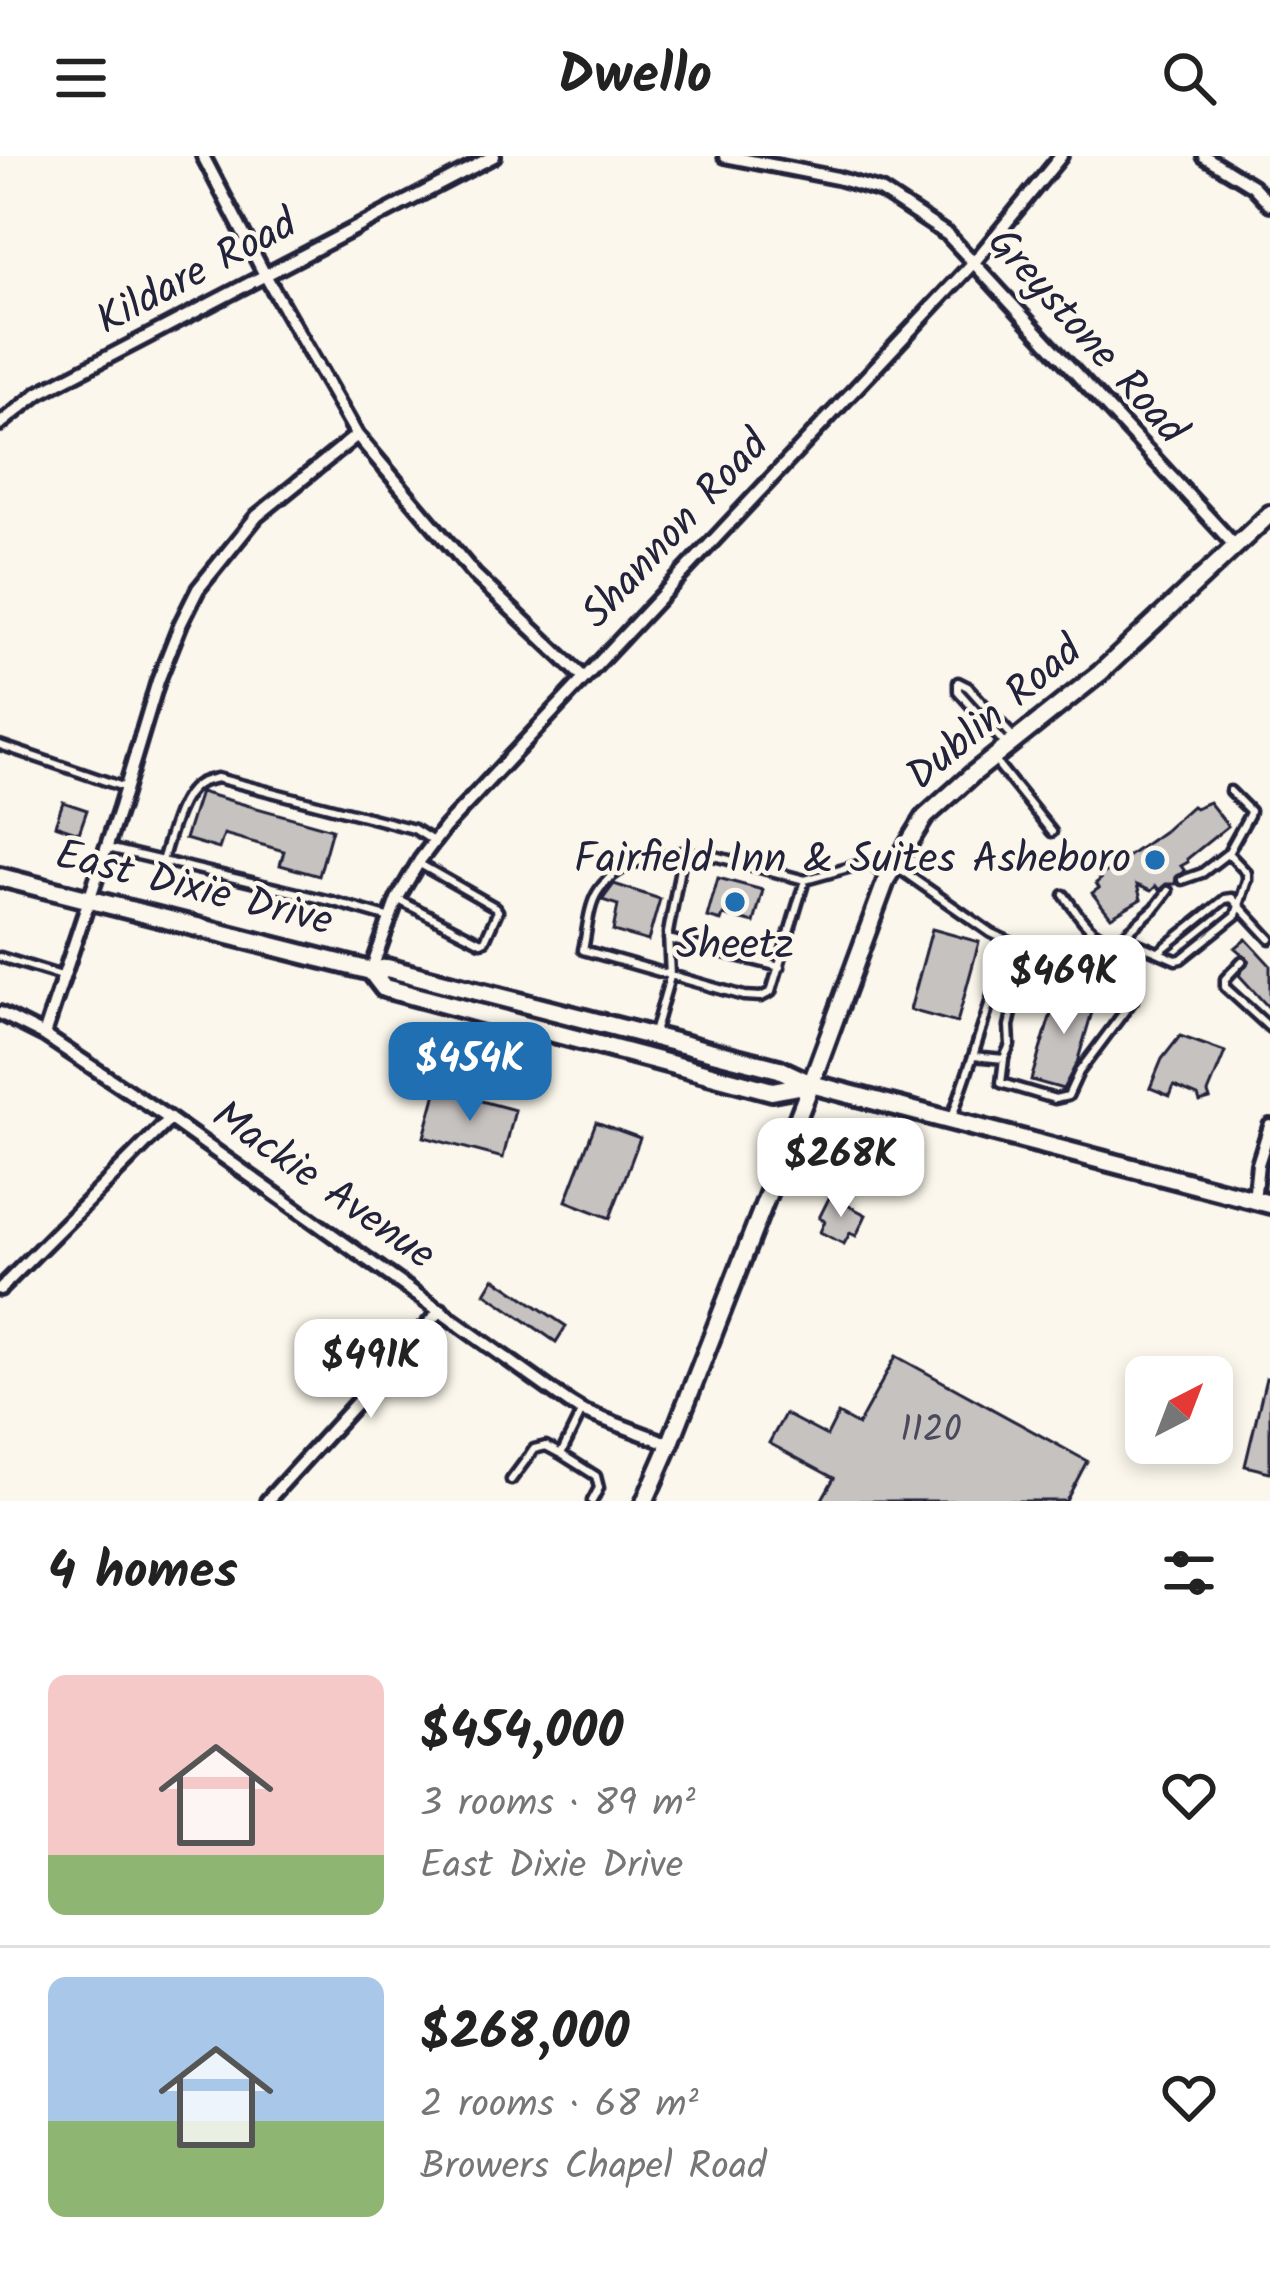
<!DOCTYPE html>
<meta charset="utf-8">
<style>
:root{--surface:#fff;--page:#f6f6f6;--text:#222;--muted:#767676;--line:#e0e0e0;--accent:#1f6fb2}
body{margin:0;font-family:Kalam,sans-serif;background:var(--page);color:var(--text);height:100vh;display:flex;flex-direction:column;font-size:45px;white-space:nowrap}
*{box-sizing:border-box;margin:0}
p{font-size:39px;color:var(--muted)}
.icon{flex:none;width:66px;height:66px;fill:none;stroke:currentColor;stroke-width:2;stroke-linecap:round;stroke-linejoin:round}
.map{position:relative;height:1345px;overflow:hidden}
.details{display:flex;flex-direction:column;background:var(--surface);flex:1}
.details>*{flex:none}
.needle{width:78px;rotate:42deg}
.controls{position:absolute;left:1125px;top:1200px;display:grid;gap:24px}
.controls a{display:grid;place-items:center;width:108px;height:108px;border-radius:18px;background:var(--surface);box-shadow:0 6px 18px #0003;font-size:60px}
.price{position:absolute;translate:-50% -102px;padding:0 27px;border-radius:24px;background:#fff;color:#222;font-size:39px;line-height:78px;filter:drop-shadow(0 3px 6px #0008)}
.price::after{content:'';position:absolute;left:50%;top:72px;width:36px;height:27px;margin-left:-18px;background:inherit;clip-path:polygon(0 0,100% 0,50% 100%)}
.price.active{background:var(--accent);color:#fff}
ul{padding:0;list-style:none}
li{display:flex;align-items:center;gap:36px;height:300px;padding:0 48px}
li+li{border-top:3px solid var(--line)}
li span{display:grid;place-items:center;flex:none;width:336px;height:240px;border-radius:18px;color:#555}
li>.icon{margin-inline-start:auto}
span .icon{width:144px;height:144px;fill:#fffc;stroke-width:1}
li b{font-size:51px}
h2{display:flex;justify-content:space-between;align-items:center;height:144px;padding:0 48px;font-size:51px}
header{display:flex;justify-content:space-between;align-items:center;height:156px;padding:0 48px;background:var(--surface);font-size:54px;font-weight:700}
.map>svg:first-child{display:block}
.building{fill:#c6c2c0;stroke:#22223b;stroke-width:3}
.lines{fill:none;stroke-linecap:round;stroke-linejoin:round}
.lane-casing{stroke:#22223b;stroke-width:15}
.street-casing{stroke:#22223b;stroke-width:20}
.secondary-casing{stroke:#22223b;stroke-width:24}
.primary-casing{stroke:#22223b;stroke-width:26}
.lane{stroke:#fbf7ec;stroke-width:6}
.street{stroke:#fbf7ec;stroke-width:10}
.secondary{stroke:#fbf7ec;stroke-width:15}
.primary{stroke:#fbf7ec;stroke-width:16}
.poi-dot{fill:#1f6fb2;stroke:#fbf7ec;stroke-width:4.5}
.labels{text-anchor:middle;dominant-baseline:central;stroke-width:9;stroke-linejoin:round;paint-order:stroke}
.number-label{font-size:36px;fill:#4b4a5c}
.street-label{font-size:42px;fill:#22223b;stroke:#fbf7ec}
.poi-label{font-size:42px;fill:#22223b;stroke:#fbf7ec;text-anchor:end}
</style>
<header><svg class="icon" aria-label="menu" viewBox="0 0 24 24"><path d="M4 6h16M4 12h16M4 18h16"/></svg>Dwello<svg class="icon" aria-label="search" viewBox="0 0 24 24"><circle cx="10" cy="10" r="6"/><path d="M15 15l6 6"/></svg></header>
<div class="map">
<svg width="1270" height="1345" viewBox="0 0 1270 1345">
<rect width="100%" height="100%" fill="#fbf7ec"/>
<filter id="ink" filterUnits="userSpaceOnUse"><feTurbulence type="fractalNoise" baseFrequency=".00833" numOctaves="2"/><feDisplacementMap in="SourceGraphic" scale="24" xChannelSelector="R" yChannelSelector="G"/><feConvolveMatrix kernelMatrix="1 2 1 2 8 2 1 2 1" color-interpolation-filters="sRGB"/></filter>
<g filter="url(#ink)">
<path class="building" d="M200,636l132,37 -13,47 -39,-11 4,-14 -60,-17 -5,15 -34,-10z
M63,646l24,8 -8,23 -24,-8z
M1209,646l19,24 -41,33 1,3 -7,4 4,5 -9,5 -1,8h-9l-7,6 -3,-4 -5,5 -14,-6 4,14 -30,18 -19,-24 7,-5 -3,-5 5,-4 -2,-2 65,-46 28,-25 3,2z
M718,722l45,12 -9,33 -31,-8 -2,6 -14,-4z
M614,728l46,15 -12,42 -35,-10 5,-26 -16,-5z
M932,773l47,13 -22,81 -47,-13z
M1246,783l24,26v44l-31,-34 10,-15 -14,-12z
M1060,828l37,11 -20,68 -14,26 -32,-9z
M1180,880l45,16 -17,41 2,6 -10,3 -2,-6 -24,-10 -4,10 -20,-8 12,-29z
M437,933l78,21 -12,48 -79,-21z
M596,966l44,16 -30,80 -44,-17z
M830,1040l36,19 -10,21 -6,-3 -6,11 -24,-12 5,-11 -6,-3z
M494,1122l72,48 -10,16 -71,-49z
M896,1200l191,105 -21,40h-245l13,-23 -65,-35 16,-29 42,22 11,-22 20,11z
M1266,1222l4,1v93l-25,-6z"/>
<g class="lines">
<g class="lane-casing">
<path id="lane" d="M1005,588l-47,-53v-9l10,5 46,51
M0,589l126,43
M995,605l57,71
M108,692l223,53 59,17
M683,696l31,4 91,24 -34,112 -10,5 -17,-1 -161,-46c4,-17 5,-42 14,-57 18,-30 54,-36 86,-41z
M162,705c7,-21 16,-64 35,-76 5,-4 13,-5 20,-7l197,51 19,12
M898,712l93,65 142,67 -54,72 -11,24 -13,3 -54,-16 3,-24 -31,-3 -22,64
M805,724l64,-18 15,14
M1182,724l20,-7 26,-20 21,-38 1,-4 -20,-20
M1064,739c15,20 30,50 58,42l54,23 5,-1 55,-44 11,-35v-7l-19,-20
M397,743l84,43 4,-2 13,-29 -3,-4 -77,-44
M1122,781l33,-29 13,-17
M668,783l112,28
M1160,795l65,-52 7,-1 38,41
M0,801l65,20
M1242,805l-17,18v8l45,41
M654,877l16,-56 -2,-44 15,-81
M973,900l36,-114
M1004,902l6,-13 -1,-19 3,-13 12,-17 12,-42
M561,1298l35,22 3,12 -7,13
M511,1324l23,-31 12,-3 15,8 21,-43"/>
</g>
<g class="street-casing">
<path id="street" d="M203,0l62,119 92,160 118,140 108,102
M725,0l112,22 44,13 67,44 288,312
M1204,0l49,30 17,18
M0,268l39,-31 455,-237
M371,815l26,-72 23,-39 25,-33 530,-566 86,-105
M0,857l44,22 126,84 399,284 13,8 88,33
M44,879l76,-228 38,-126 23,-58 17,-34 59,-73 100,-81
M1254,1044l4,-36 12,-38
M0,1133l170,-170
M267,1345l174,-191"/>
</g>
<g class="secondary-casing">
<path id="secondary" d="M645,1345l25,-57 141,-360 76,-206 38,-61 48,-43 127,-101 170,-159"/>
</g>
<g class="primary-casing">
<path id="primary" d="M0,721l371,94 16,-3 392,101 32,15 459,120
M371,815l13,17 388,103 38,-7"/>
</g>
<use href="#lane" class="lane"/>
<use href="#street" class="street"/>
<use href="#secondary" class="secondary"/>
<use href="#primary" class="primary"/>
</g>
</g>
<g class="poi-dot">
<circle cx="1155" cy="704" r="12"/>
<circle cx="735" cy="746" r="12"/>
</g>
<g class="labels">
<g class="number-label">
<text x="931" y="1275">1120</text>
</g>
<g class="street-label">
<text transform="translate(197 117) rotate(-28)">Kildare Road</text>
<text transform="translate(1086 181) rotate(48)">Greystone Road</text>
<text transform="translate(676 374) rotate(-47)">Shannon Road</text>
<text transform="translate(995 558) rotate(-40)">Dublin Road</text>
<text transform="translate(194 733) rotate(14)">East Dixie Drive</text>
<text transform="translate(323 1030) rotate(35)">Mackie Avenue</text>
</g>
<g class="poi-label">
<text x="1131" y="704">Fairfield Inn &amp; Suites Asheboro</text>
<text x="735" y="790" text-anchor="middle">Sheetz</text>
</g>
</g>
</svg>
<div class="controls">
<a><svg class="needle" viewBox="-14 -14 28 28"><path d="M0-13l5 13h-10z" fill="#e53935"/><path d="M0 13l5-13h-10z" fill="#767676"/></svg></a>
</div>
<b class="price" style="left:1064px;top:881px">$469K</b>
<b class="price active" style="left:470px;top:968px">$454K</b>
<b class="price" style="left:841px;top:1064px">$268K</b>
<b class="price" style="left:371px;top:1265px">$491K</b>
</div>
<section class="details">
<h2>4 homes<svg class="icon" aria-label="filters" viewBox="0 0 24 24"><path d="M4 7h16M4 17h16"/><circle cx="9" cy="7" r="2"/><circle cx="15" cy="17" r="2"/></svg></h2>
<ul>
<li><span style="background:linear-gradient(#f6c9c9 75%,#8fb573 0)"><svg class="icon" aria-label="home" viewBox="0 0 24 24"><path d="M3 11l9-7 9 7M6 9v11h12V9"/></svg></span><div><b>$454,000</b><p>3 rooms · 89 m²</p><p>East Dixie Drive</p></div><svg class="icon" aria-label="heart" viewBox="0 0 24 24"><path d="M12 20l-8-8c-3-5 5-10 8-4 3-6 11-1 8 4z"/></svg></li>
<li><span style="background:linear-gradient(#a9c7e8 60%,#8fb573 0)"><svg class="icon" aria-label="home" viewBox="0 0 24 24"><path d="M3 11l9-7 9 7M6 9v11h12V9"/></svg></span><div><b>$268,000</b><p>2 rooms · 68 m²</p><p>Browers Chapel Road</p></div><svg class="icon" aria-label="heart" viewBox="0 0 24 24"><path d="M12 20l-8-8c-3-5 5-10 8-4 3-6 11-1 8 4z"/></svg></li>
</ul>
</section>
